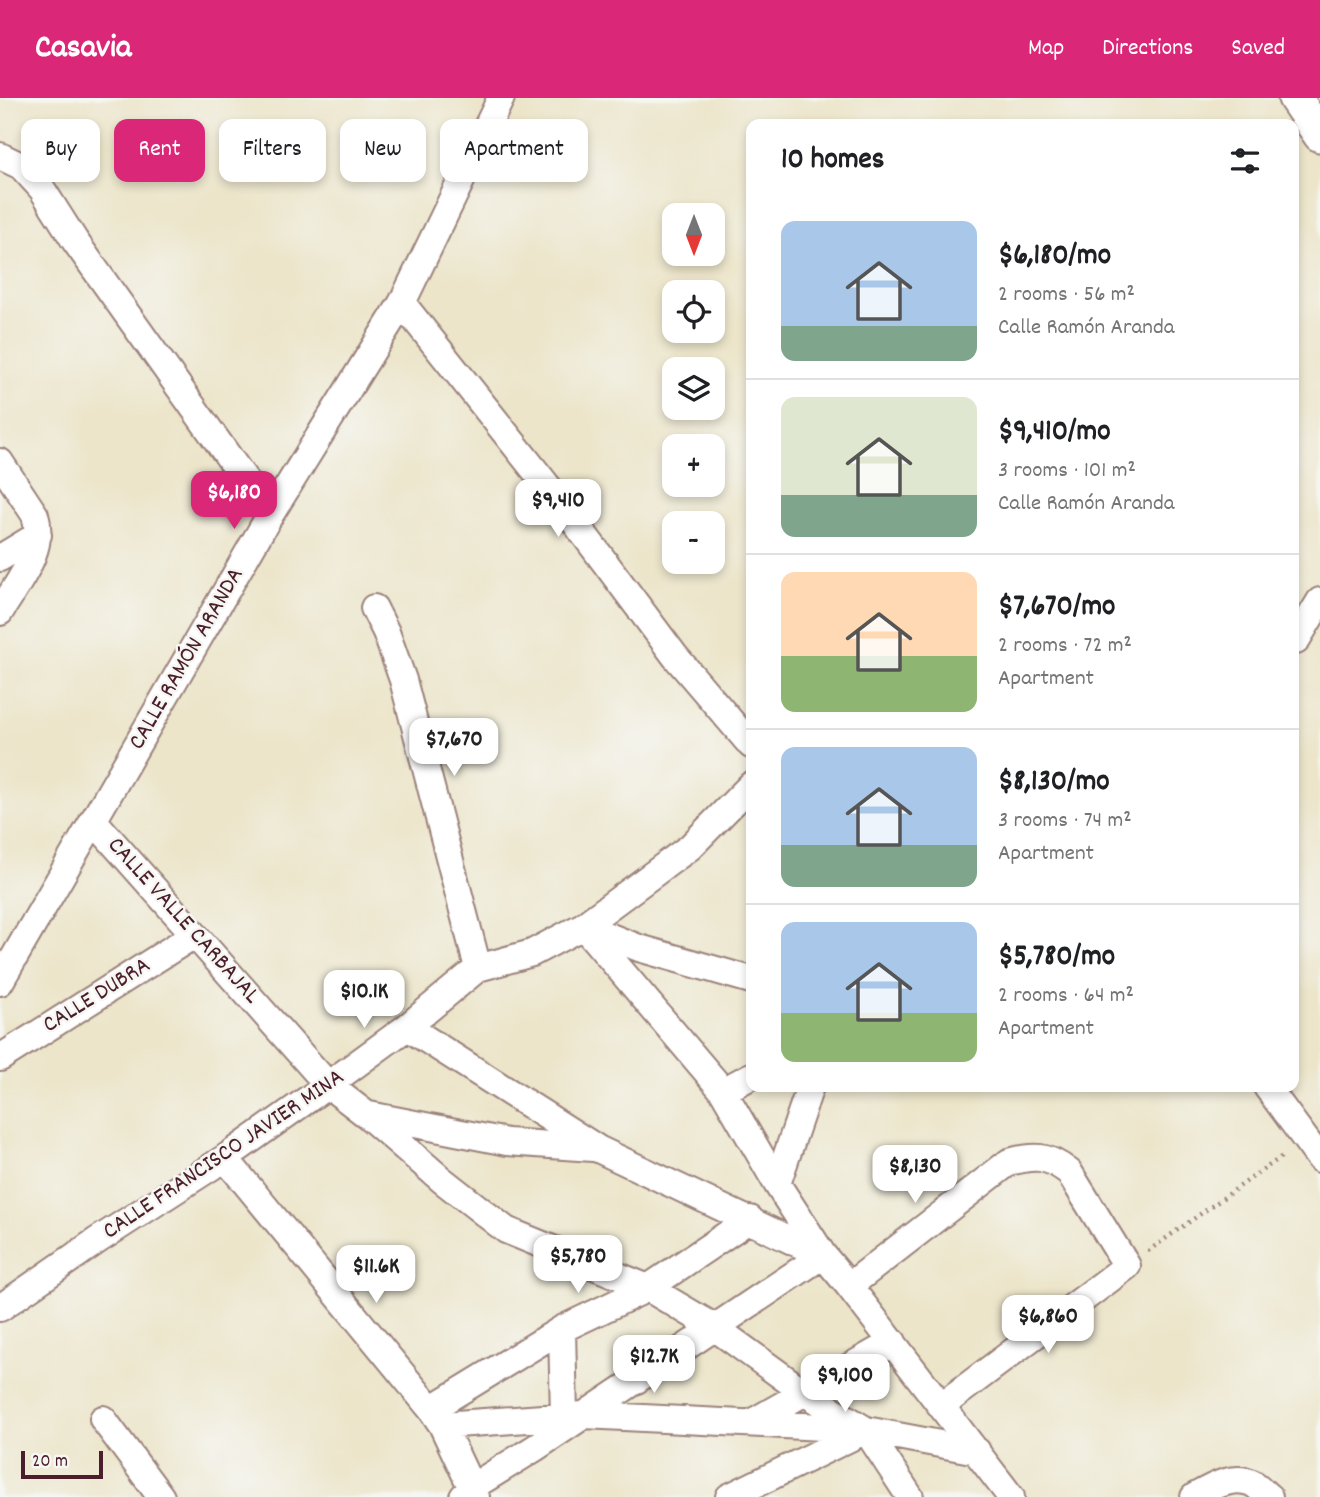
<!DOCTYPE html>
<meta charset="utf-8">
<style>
:root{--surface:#fff;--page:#f6f6f6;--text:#202124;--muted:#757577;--line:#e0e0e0;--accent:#db2777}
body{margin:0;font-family:Dekko,sans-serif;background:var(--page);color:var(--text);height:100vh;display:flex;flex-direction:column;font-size:26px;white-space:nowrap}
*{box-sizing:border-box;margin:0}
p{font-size:23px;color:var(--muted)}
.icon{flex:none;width:38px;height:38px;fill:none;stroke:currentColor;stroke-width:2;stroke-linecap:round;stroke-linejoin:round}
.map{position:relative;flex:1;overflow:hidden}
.sheet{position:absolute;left:746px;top:21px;width:553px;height:973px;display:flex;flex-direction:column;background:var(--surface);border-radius:14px;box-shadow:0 4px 10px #0003}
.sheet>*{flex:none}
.top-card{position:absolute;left:21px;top:21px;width:620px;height:63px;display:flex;gap:14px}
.needle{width:46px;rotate:180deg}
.buttons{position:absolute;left:662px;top:105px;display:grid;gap:14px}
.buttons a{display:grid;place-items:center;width:63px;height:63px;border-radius:14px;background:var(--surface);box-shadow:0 4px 10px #0003;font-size:35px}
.scale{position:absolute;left:21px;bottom:18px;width:82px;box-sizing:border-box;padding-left:7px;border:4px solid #4a1f2b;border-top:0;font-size:19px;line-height:24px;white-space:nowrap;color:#4a1f2b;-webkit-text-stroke:5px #f6f6f2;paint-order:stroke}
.price{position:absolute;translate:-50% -60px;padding:0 16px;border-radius:14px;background:#fff;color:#222;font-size:23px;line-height:46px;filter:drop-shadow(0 2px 4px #0008)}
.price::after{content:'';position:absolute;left:50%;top:42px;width:21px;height:16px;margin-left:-10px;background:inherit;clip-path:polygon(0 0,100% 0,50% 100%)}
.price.on{background:var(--accent);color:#fff}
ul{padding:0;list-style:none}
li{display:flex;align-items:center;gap:21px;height:175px;padding:0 35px}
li+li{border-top:2px solid var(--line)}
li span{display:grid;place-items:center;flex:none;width:196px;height:140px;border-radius:14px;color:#555}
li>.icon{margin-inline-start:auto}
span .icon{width:84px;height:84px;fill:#fffc;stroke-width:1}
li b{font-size:30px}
h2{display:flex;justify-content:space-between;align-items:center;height:84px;padding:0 35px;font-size:30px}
.chip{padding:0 24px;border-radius:14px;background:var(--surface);box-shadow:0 4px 10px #0003;font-size:24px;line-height:63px}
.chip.on{background:var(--accent);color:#fff}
header{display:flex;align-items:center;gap:42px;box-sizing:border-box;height:98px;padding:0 35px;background:var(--accent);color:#fff}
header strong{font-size:33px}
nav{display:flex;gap:38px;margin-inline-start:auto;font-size:24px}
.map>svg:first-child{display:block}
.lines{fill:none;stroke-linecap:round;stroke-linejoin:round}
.minor-casing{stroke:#9b827a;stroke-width:30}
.tertiary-casing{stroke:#9b827a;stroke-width:37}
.path{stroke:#9b827a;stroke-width:4.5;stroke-dasharray:2 5;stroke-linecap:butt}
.minor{stroke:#fff;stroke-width:26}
.tertiary{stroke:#fff;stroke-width:33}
.labels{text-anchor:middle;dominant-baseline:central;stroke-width:5;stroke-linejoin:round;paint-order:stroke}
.street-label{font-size:24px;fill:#4a1f2b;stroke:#f6f6f2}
</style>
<header>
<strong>Casavia</strong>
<nav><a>Map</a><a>Directions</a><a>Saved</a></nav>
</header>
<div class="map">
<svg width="1320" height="1399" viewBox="0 0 1320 1399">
<rect width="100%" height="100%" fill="#f6f6f2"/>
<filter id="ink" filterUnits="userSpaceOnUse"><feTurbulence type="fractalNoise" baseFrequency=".0143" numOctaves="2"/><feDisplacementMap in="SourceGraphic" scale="14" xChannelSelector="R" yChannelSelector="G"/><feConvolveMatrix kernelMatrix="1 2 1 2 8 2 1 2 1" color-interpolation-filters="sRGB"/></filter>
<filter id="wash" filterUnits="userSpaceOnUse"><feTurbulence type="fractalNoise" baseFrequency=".00686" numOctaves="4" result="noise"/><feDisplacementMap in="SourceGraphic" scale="28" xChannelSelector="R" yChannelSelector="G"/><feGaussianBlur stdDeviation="1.57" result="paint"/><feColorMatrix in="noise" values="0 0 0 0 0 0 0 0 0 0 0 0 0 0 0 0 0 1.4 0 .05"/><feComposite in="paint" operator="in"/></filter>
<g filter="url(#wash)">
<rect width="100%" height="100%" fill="#ece5ca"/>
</g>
<g filter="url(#ink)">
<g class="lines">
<g class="minor-casing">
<path id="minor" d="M0,58l21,10 21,23 33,52 195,274
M402,205l151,190 122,163 76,89
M0,364l35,53c11,35 -18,68 -35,97
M0,460l38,-23
M374,510l12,24 17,48 75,288
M1296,543l24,-40
M93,722l235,265 39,30 75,65 64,50 142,58 66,39 91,66 61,37 44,67
M583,828l140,165 54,93 46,71 26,31 162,211
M585,829l54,21 112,32
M0,884l270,-467 132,-212 99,-205
M407,929l191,122 224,106
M0,960l194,-123
M1267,989l53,72
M723,993l28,-15
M369,1017l138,27 86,6
M225,1060l206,251 11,16 34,72
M777,1086l33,-97
M849,1188l160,-124c26,-7 38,-7 60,10l58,94 -186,140
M0,1210l98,-68 127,-82 103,-73 79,-58 71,-59 54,-15 51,-27 107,-79 61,-62
M562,1231l2,87
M431,1311l131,-80 86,-41 102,-69
M103,1321l58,78
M751,1325l142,-81
M442,1327l142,-10 277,14
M463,1399l9,-10 63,-39 288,-193
M729,1399l137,-67 111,21
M1194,1399c16,-9 38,-23 58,-14 6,3 12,10 17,14"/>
</g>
<g class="tertiary-casing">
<path id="tertiary" d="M1295,0l25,37"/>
</g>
<path class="path" d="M1148,1153l136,-96"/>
<use href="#minor" class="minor"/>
<use href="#tertiary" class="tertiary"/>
</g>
</g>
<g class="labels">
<g class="street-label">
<text transform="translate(187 561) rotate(-60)">CALLE RAMÓN ARANDA</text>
<text transform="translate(183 823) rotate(48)">CALLE VALLE CARBAJAL</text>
<text transform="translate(97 898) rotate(-32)">CALLE DUBRA</text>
<text transform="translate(224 1057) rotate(-34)">CALLE FRANCISCO JAVIER MINA</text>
</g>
</g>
</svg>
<div class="buttons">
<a><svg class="needle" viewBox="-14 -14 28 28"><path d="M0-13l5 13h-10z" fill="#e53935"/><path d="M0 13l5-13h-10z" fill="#757577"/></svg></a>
<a><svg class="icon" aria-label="locate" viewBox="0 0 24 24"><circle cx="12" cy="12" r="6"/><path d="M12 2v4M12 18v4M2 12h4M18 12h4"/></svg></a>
<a><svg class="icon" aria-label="layers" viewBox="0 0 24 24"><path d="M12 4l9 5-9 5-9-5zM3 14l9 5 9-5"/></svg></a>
<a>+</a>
<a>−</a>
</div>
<div class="scale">20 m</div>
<b class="price on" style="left:234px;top:433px">$6,180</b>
<b class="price" style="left:558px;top:441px">$9,410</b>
<b class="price" style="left:454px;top:680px">$7,670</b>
<b class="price" style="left:364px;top:932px">$10.1K</b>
<b class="price" style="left:915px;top:1107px">$8,130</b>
<b class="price" style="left:578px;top:1197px">$5,780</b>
<b class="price" style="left:376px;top:1207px">$11.6K</b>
<b class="price" style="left:1048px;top:1257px">$6,860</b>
<b class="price" style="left:654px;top:1297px">$12.7K</b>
<b class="price" style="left:845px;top:1316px">$9,100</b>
<div class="top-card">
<a class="chip">Buy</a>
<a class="chip on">Rent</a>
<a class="chip">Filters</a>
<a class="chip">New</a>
<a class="chip">Apartment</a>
</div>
<section class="sheet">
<h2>10 homes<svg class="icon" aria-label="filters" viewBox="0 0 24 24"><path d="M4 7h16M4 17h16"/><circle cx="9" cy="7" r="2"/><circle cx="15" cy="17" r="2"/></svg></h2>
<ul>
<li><span style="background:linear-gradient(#a9c7e8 75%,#7fa58c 0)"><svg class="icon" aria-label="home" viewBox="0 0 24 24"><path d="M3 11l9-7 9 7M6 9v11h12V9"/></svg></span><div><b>$6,180/mo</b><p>2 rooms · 56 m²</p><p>Calle Ramón Aranda</p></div></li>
<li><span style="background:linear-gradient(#dfe7d0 70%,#7fa58c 0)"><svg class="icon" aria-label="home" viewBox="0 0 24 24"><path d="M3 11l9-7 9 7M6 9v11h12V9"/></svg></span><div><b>$9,410/mo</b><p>3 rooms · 101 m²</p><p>Calle Ramón Aranda</p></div></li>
<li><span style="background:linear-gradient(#ffd9b3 60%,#8fb573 0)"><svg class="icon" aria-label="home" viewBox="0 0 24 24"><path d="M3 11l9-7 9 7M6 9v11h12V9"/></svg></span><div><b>$7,670/mo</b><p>2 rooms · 72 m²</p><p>Apartment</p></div></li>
<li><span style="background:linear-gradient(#a9c7e8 70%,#7fa58c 0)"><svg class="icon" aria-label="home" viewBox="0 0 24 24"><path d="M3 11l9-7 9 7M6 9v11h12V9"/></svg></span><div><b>$8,130/mo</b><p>3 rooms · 74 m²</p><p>Apartment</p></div></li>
<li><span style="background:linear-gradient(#a9c7e8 65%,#8fb573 0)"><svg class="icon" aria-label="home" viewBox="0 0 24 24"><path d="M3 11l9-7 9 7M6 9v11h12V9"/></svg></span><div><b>$5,780/mo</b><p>2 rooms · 64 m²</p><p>Apartment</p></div></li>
</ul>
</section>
</div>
